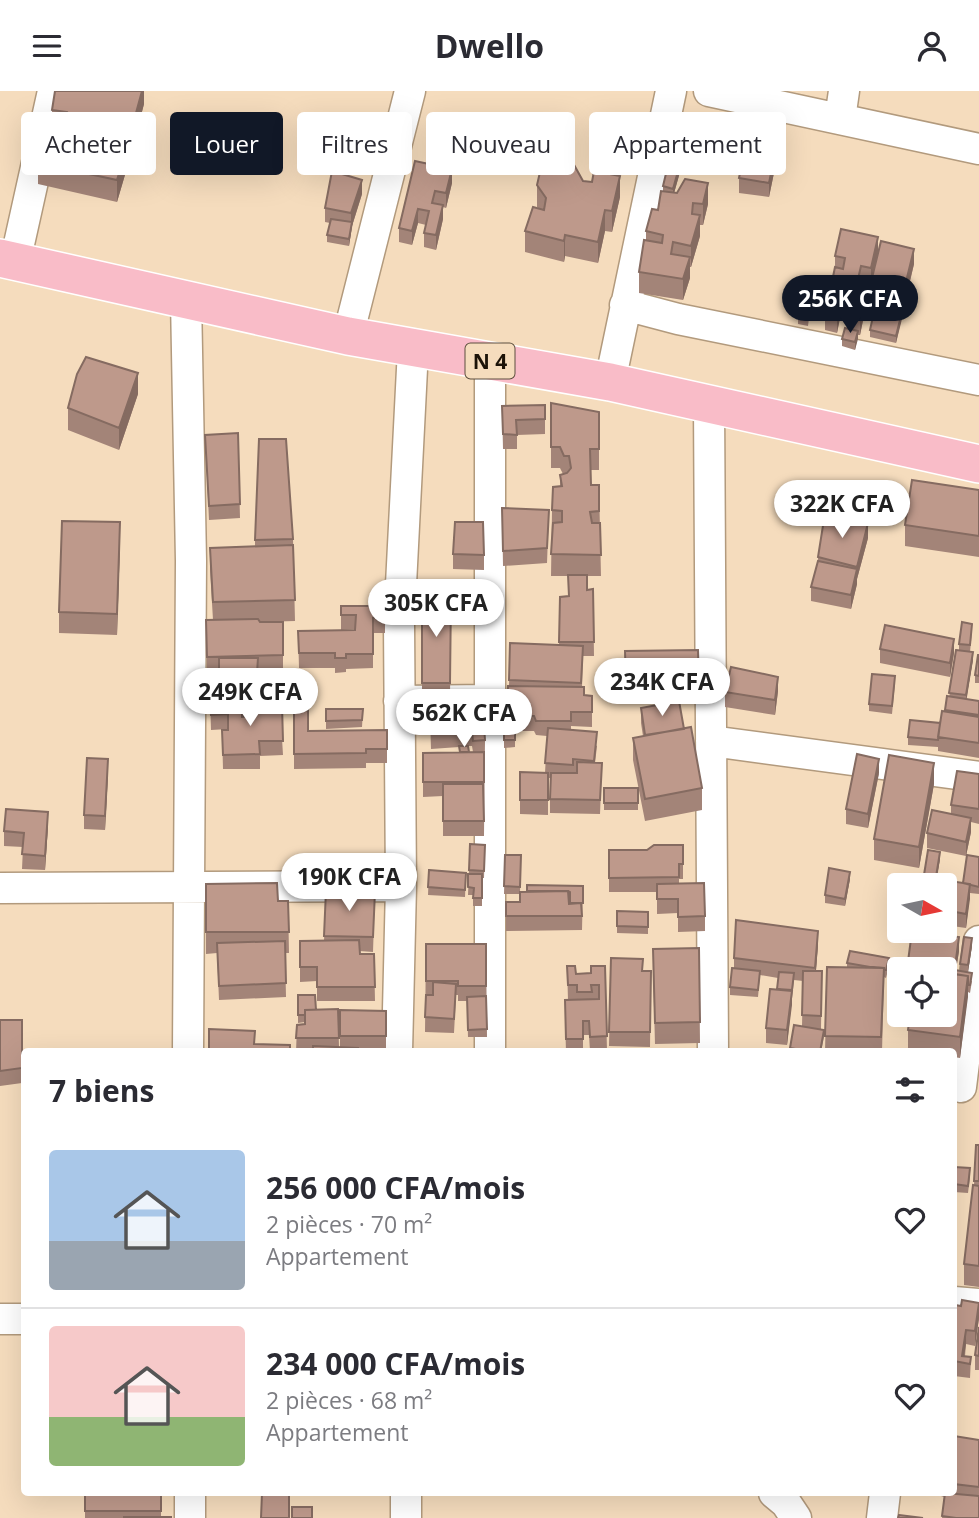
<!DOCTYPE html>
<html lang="fr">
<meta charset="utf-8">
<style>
:root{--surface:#fff;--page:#f7f7f7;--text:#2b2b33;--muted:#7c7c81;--line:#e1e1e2;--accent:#111827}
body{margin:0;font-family:"Open Sans",sans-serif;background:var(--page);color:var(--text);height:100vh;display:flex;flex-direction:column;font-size:26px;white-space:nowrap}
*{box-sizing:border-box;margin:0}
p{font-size:23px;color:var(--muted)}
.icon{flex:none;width:38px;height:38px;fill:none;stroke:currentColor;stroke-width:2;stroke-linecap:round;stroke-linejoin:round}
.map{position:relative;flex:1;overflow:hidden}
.panel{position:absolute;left:21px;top:957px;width:936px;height:448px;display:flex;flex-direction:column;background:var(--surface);border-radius:7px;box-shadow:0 7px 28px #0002}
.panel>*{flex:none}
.hud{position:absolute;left:21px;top:21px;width:938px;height:63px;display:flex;gap:14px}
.needle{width:46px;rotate:99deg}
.buttons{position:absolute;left:887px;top:782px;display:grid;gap:14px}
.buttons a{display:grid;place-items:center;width:70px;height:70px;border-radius:7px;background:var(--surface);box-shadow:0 7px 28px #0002;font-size:35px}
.price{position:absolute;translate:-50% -60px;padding:0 16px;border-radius:24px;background:#fff;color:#222;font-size:23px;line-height:46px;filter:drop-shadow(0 2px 4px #0008)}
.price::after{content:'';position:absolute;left:50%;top:42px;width:21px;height:16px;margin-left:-10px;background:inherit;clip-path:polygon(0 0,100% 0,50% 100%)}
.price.current{background:var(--accent);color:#fff}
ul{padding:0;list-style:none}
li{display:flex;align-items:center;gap:21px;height:175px;padding:0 28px}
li+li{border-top:2px solid var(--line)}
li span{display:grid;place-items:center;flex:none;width:196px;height:140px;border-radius:7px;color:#555}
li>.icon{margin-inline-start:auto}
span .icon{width:84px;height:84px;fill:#fffc;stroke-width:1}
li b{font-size:30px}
h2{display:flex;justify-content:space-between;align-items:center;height:84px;padding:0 28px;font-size:30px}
.tag{padding:0 24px;border-radius:7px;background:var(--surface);box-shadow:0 7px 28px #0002;font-size:24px;line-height:63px}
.tag.current{background:var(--accent);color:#fff}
header{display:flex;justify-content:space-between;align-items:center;height:91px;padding:0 28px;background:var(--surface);font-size:32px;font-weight:700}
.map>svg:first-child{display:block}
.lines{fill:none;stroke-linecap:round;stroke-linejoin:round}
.minor-casing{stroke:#b29a7d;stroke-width:33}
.major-casing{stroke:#fff;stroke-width:40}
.minor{stroke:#fff;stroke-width:30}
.major{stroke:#f9bcc8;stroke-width:37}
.wall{fill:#a38478;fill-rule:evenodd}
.shaded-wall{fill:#856b61}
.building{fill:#be998b;stroke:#856b61;stroke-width:2}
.labels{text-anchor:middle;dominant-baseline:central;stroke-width:7;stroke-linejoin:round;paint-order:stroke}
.shield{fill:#f5dcbd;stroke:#5d4f3e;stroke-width:2}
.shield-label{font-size:21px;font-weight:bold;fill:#1c1308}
</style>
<header><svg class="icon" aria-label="menu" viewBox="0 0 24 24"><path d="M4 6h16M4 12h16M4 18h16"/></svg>Dwello<svg class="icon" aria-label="person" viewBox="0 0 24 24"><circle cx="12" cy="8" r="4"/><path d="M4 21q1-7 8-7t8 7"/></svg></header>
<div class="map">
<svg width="979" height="1427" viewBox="0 0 979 1427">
<rect width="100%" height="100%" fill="#f5dcbd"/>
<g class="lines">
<g class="minor-casing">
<path id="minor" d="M709,0l270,58
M840,28l4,-28
M15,171l38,-171
M186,208l5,262 -3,491
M625,214l53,14 301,61
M348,245l62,-245
M610,291l61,-291
M709,313l4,648
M399,610l91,-1
M711,650l268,36
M0,797l401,-2
M397,961l4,-166 -2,-262 14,-275
M490,961v-691
M961,996l18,-146
M954,1211l25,2
M0,1228h24
M190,1402v25
M406,1402v25
M774,1402l12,10 10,15
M882,1427l3,-25"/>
</g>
<g class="major-casing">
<path id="major" d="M0,167l348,78 262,46 369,82"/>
</g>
<use href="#minor" class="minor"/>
<use href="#major" class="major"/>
</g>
<path class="wall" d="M144,0v13l-11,42 -13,-3 7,25 -10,34 -79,-18v-21l14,-38v-15z
M415,70l37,22 -6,25 -3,-1v12l-7,31 -12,-3v-14l2,-8 -8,-2 -6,22 -13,-3v-14z
M775,77l-6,29 -30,-4v-15z
M680,81l-6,21 34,11 -5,21h-3v11l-9,31h-1v11l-7,22 -44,-7v-21l7,-32v-9l12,-21 5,-19v-5z
M583,90l37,16 -8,35 -7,-1 -7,32 -33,-7 -1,6 -39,-10v-21l14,-22 -2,-2v-22z
M362,103l-10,32 -3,20 -22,-4v-7l3,-12 -5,-1v-14z
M878,160l36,13 -18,79 -26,-6v-7l19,-14 6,-14 -24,-6v-13l-3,-1v14l-8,39h-2l-3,15 -13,-4v-7l8,-10v-11l2,-8 -10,-2 -5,25 -12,-3v-14l10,-49v-11z
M810,219l-2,16 -10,-2v-7z
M138,303l-19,56 -51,-20v-22z
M551,312l48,9v58h-9l1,15h8l2,91h-14v14l6,-1 1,67h-11l-1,31 2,8 8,1v31l-21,-1v4l26,16 -2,17h7l-2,51 -50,-1v-35h-2v37l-28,-1v-42l25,1 2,-37 -11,-1 -2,-4h-19v16l-11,1v-17h3l1,-45h1l1,-43 49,2 1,-48 8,-1v-20h-17l1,-66 8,-24v-11l3,-1 -3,-6h-9z
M545,314v29l-28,1v14h-14l-1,-43z
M238,342l2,85 -31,2 -4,-85z
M979,399v67l-74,-11v-21z
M502,417l47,2 -2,53 -44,3z
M868,447l-11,41v5l-6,25 -40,-8v-14l7,-24v-6z
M293,448l2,82 -35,1 23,33v15h-26l1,3h22v32l3,50 -23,1v13h-37l-1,-39h6v-1l-17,1 -1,-33 15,1v-2h-6v-25h-12l-1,-51h7l-3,-51v-21l45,-2v-6z
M120,452l-3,92 -58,-2v-21z
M453,463l31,1v15l-31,-1z
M422,505h29l-1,101h-28z
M341,515h44v27h-12v35l-27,1v3l-11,1v-5h-36l-1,-37 57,-1v-1l-14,1z
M972,540l-2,21 3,8 -7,39 13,2v57l-41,-7v-4l-30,-2v-8l32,-14 5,-11 2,-16 2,1 10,-47v-6z
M880,558l74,4 -4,24 -70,-14z
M698,559l1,52h-20l5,27 18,59v22l-57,11 -12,-61v-22l10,-2 -2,-13v-15l32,-6 -47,1 -1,-52z
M979,564v28h-4v-8z
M895,592l-3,31 -23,-3v-7z
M778,600l-3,24 -50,-8v-15z
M326,618h37l-1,18 -36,2z
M294,620l14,20 79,-1v33h-21v5l-72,1z
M483,620l2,29 -1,96h-41v-40l-20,1v-44l36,-1v-5l-28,2 -1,-34zM469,655h3l1,6h-4z
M879,682l-11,55 -22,-4v-15z
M108,683l-3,56 -21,-1v-14z
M979,683v50l-8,-2v10l-5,24 -39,-8v-15l24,-19v-9z
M934,693l-15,84 -45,-8v-21z
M604,697h34v22h-34z
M48,735l-3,44 -23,-1 1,-22 -19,-1v-15z
M470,753l15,1 -1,33h-2v28h-9v-11h-5z
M683,754v34h-4v5l26,32v15l-27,1v-19l-21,1v-22h-48v-42h38z
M505,764h16l-1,37 63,-6 -1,44 -76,1v-29h14v-8h-16z
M979,766v37l-9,-1 -4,35 -21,-3v-40l18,-2z
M940,768l-4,26h-13v-4z
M429,779l37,3 -1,24 -37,-2z
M850,788l-5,27 -20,-3v-8z
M206,793l72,17h10l1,52h-4l1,44 -67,3 -2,-47 -11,1z
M326,799l49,1 -2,61 -14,-1 1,3h14l1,47h-58v-20l-17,1v-41h24z
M617,820l31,1v22l-31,-1z
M912,840l47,20 -3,19 16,11 -2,12 -2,-1 -8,66 -6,-1v-5l-46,-1v-21l37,-61h-38z
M426,853h60l1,93h-19l-1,-36h-9v-6h-2l-2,38 -29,-1z
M818,854l-2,26h6l-1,58 3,8 -3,15h-31v-4l12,-22 1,-45 -9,-1 -7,65 -21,-2v-15l11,-39 1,-11 -18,-3 -2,22 -28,-2v-8l4,-18v-11z
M972,855l-4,26 -8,-1v-7z
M699,857l1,95 -45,1 -2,-73z
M611,867l31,13h9l-1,76 -41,-1z
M847,872l42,3 -3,12 -2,-1 -2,75h-57l2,-85h20z
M567,875l9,8 15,-1 14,-7 2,85h-17l-1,-16h-6v17h-17l-1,-37 3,-15z
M298,904l18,15 22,-1 1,38h1v-37l46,1v40l-90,1 1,-27 8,-1v-2l-7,1z
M0,929h22v63l-22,3z
M979,1041v155l-15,-2v-21l10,-79 2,-40h3z
M954,1076l16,9 -2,17 -14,-1z
M954,1218l25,9 -4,28 -9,-2 -1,12 6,1 -1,21 -16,-2z
M979,1236v43h-4v-15z
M954,1345l25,4v78h-37l2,-21 -3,-1v-3h13z
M85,1402h76v24l10,1h-86z"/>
<path class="shaded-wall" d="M142,0h2v13l-11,42v-22z
M120,31v21l-5,22v-22z
M127,56v21l-10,34v-22z
M775,63v14l-6,29v-14z
M680,73v8l-7,25v-8z
M452,78v14l-6,25v-15z
M620,85v21l-8,35v-21z
M362,89v14l-10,32 -3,20v-7l2,-14v-12z
M708,92v21l-5,21v-21z
M443,114v14l-7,31v-15z
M418,118v14l-6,22v-14z
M605,119v21l-7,32v-21z
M700,124v21l-9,31v-21z
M565,144v21l-1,6v-21z
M878,146v14l-7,32v-15z
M914,158v15l-10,40v-14z
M690,166v21l-7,22v-21z
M868,190v15l-8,39v-15z
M842,203v14l-5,25v-14z
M904,213v7l-8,32v-7z
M858,240v8l-3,11v-8z
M138,282v21l-19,56v-22z
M120,431v21l-3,92v-21z
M868,432v15l-11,41v5l-6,25v-14l6,-24v-4z
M954,548v14l-4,24v-14z
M973,561v8l-7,43v-8z
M778,586v14l-3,24v-15z
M108,668v15l-3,56v-14z
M879,668v14l-11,55v-14z
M934,672v21l-15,84v-21z
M48,721v14l-3,44v-14z
M971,727v14l-5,24v-14z
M940,761v7l-5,26z
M850,781v7l-5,27v-7z
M970,793v15l-4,29v-14z
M818,840v14l-3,37v-14z
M959,846v14l-5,32v-8z
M972,847v8l-4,26v-7z
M968,885v21l-8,61v-21z
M792,900v14l-5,40v-15z
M979,1212v15l-4,28v-15z
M966,1239v14l-3,19 -1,-7z"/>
<path class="building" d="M55,0h87l-9,33 -13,-2 -5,21 12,4 -10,33 -79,-17 9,-38 18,2 2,-15 -15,-2z
M745,57l30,6 -6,29 -30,-5z
M554,69l19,3 10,18 9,1 2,-11 26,5 -8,35 -7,-1 -7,32 -33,-7 -1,6 -39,-10 8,-24 11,3 2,-12 -9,-13 3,-13z
M415,70l37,8 -6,24 -11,-2 -3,12 11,2 -7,30 -12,-2 5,-22 -11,-2 -6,22 -13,-3z
M669,70l11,3 -7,25 -10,-3z
M332,80l30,9 -11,33 -26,-5z
M685,88l23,4 -5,21 -10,-1 -1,11 8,1 -9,31 -18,-4 -2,12 19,3 -7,22 -44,-7 5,-32 18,3 1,-8 -17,-4 6,-22 6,1 3,-19 16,2z
M331,128l21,3 -3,17 -22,-4z
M841,138l37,8 -7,31 -10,-2 -3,13 10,2 -8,39 -10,-2 5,-22 -13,-2 -5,25 -12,-3 10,-49 8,2 2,-11 -10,-2z
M881,150l33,8 -10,41 -33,-8z
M801,210l9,1 -2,17 -10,-2z
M892,210l12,3 -8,32 -26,-6 4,-18 15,4z
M845,237l13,3 -3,11 -13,-3z
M86,266l52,16 -19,55 -51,-20 9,-34z
M551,312l48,9v37h-9l1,36h8v26l-9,1 2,11h8l1,32 -50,-1 2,-31 9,-1v-11l-10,-1 1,-23 9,-1 -2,-11 7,-2 4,-5 -2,-12h-5l-4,-9h-9z
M545,314v14l-29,1 1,15 -14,-1 -1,-28z
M238,342l2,71 -31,2 -4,-71z
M259,348h27l7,100 -38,1z
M912,389l67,10v46l-74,-11z
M502,417l47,2 -2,38 -44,3z
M825,422l43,10 -11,44 -39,-10z
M62,430l58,1 -3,92 -58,-2z
M455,431h28l1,33 -31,-1z
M293,454l2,55 -82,2 -3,-54z
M818,470l39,8 -6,26 -40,-8z
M568,484h19v15l6,-1 1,53h-35l1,-45 9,-1z
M422,505h29l-1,87h-28z
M341,515h44v12h-12v36h-27v4h-11v-5h-36l-1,-22 57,-1 1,-15h-15z
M258,528l2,3h23v33l-76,2 -1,-37z
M962,531l10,2 -2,21 -11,-1z
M885,534l69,14 -4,24 -70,-14z
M510,552l73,3 -2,37 -72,-3z
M698,559l1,37 -73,1 -1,-37z
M956,559l17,2 -7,43 -17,-2z
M978,564h1v21l-4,-1z
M219,567h39l-1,15h23v30h-70v-6l15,1v-17h-6z
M731,576l47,10 -3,23 -50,-8z
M872,583l23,2 -3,30 -23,-2z
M508,595l76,1v8l8,1v16h-21v9h-35l-2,-5h-27z
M947,605l32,5v14l-34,-5z
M679,610l5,28 -39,6 -4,-27z
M282,614l1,36h-24l1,13 -37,1 -1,-25h6v-16l-17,1 -1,-8 32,-1v11l10,-1 -1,-10z
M326,618h37l-1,11 -36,1z
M308,619v21l79,-1v19h-21v4l-72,1v-43z
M483,620l2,29 -12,1 -1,-9 -41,2 -1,-19z
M942,620l37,6v26l-41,-6z
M910,629l30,3 -2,17 -30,-3z
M691,636l11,61 -57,11 -12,-61z
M548,637l49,4 -3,29 -21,-2v6l-28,-2z
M515,639v10h-11v-9z
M459,655h9l1,6h-9z
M484,661v30h-61v-29z
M857,663l22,5 -11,55 -22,-5z
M889,664l45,8 -15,84 -45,-8z
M87,667l21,1 -3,57 -21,-1z
M577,671l25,1 -2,37 -50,-1 1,-26h26z
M957,680l22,3v35l-28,-4z
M520,681l28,1v27h-28z
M443,693h40l1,37h-41z
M604,697h34v15h-34z
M6,718l42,3 -3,44 -23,-2 2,-21 -20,-2z
M932,719l39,8 -5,24 -39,-9z
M470,753l15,1 -1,26 -15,-1z
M654,754h29v19h-4v13l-70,1v-28h38z
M928,759l12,2 -5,31 -12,-2z
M505,764h16l-1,32 -16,-1z
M967,764l12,2v30l-16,-4z
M829,777l21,4 -5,27 -20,-4z
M429,779l37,3 -1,17 -37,-3z
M468,783h14v24h-9l1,-10 -6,-1z
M937,788l33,5 -4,30 -21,-4v-25h-9z
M277,792l1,18h10l1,31h-83v-48z
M704,792l1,33 -27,1v-18h-21v-15z
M527,794l56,1v17h-13v-11l-2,-1h-41z
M326,799l49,1 -2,46 -49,-1z
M568,800l1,13 12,-1 1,13h-76v-14h14v-10z
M617,820l31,1v15l-31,-1z
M736,829l82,11 -3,37 -81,-10z
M912,840l47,6 -5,37 -9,-1v-4h-38z
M964,846l8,1 -4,27 -8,-1z
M359,849l1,14h14l1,33h-58v-20h-17v-26z
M285,850l1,42 -67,3 -2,-43z
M426,853h60v42h-28v-5h-32z
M699,857l1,74 -45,1 -2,-74z
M850,860l39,7 -3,12h-2v-2l-14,-1 -23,-4z
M611,867l32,1 -1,12h9l-1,61h-41z
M567,875h8l1,8 15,-1v-7h14l2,70 -17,1 -1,-16h-6v18h-17l-1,-39 34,-1v-14h-8l1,7h-15v-7h-9z
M827,876l57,1 -3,69 -56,-1z
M732,877l28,3 -2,19 -28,-3z
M955,879l17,3 -2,12h-2v-9l-13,-2z
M803,880h19l-1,45 -19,-1z
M779,881l15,1 -2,17 -15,-1z
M945,882l23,3 -8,61 -52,-7 2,-15h35z
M433,891l23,2 -2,35 -29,-2 1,-22h7z
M770,898l22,2 -5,39 -21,-2z
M298,904h17l1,15h-11v5h-7z
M486,905l1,33 -19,1 -1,-33z
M338,918l1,29h-43l1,-13 8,-1v-14z
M340,919l46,1v25h-46z
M0,929h22v48l-22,3z
M794,934l30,5 -4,22h-8l-22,-4z
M209,938l46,2 -1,13 36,1v7h-81z
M313,955l45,2v4h-45z
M976,1054h3v36h-5z
M954,1076l16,1 -2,18 -14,-2z
M973,1094l6,1v80l-15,-2z
M962,1209l17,3 -4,28 -9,-1 -4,26 9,1 -1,7 -16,-3v-52h1v-4l6,1z
M979,1236v29l-4,-1z
M954,1345l25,4v47l-25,-3z
M85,1402h76v18h-76z
M262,1402h27v25h-28z
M945,1402l34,3v22h-23l-14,-2z
M292,1416h20v11h-20z
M899,1424l24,3h-25z
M124,1426h47v1h-47z"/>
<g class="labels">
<rect class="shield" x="465.5" y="252.5" width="49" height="35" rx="5"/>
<g class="shield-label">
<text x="490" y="270">N 4</text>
</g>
</g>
</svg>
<div class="buttons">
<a><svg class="needle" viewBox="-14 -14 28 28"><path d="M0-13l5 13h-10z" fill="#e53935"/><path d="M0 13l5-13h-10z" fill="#7c7c81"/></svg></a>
<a><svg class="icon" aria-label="locate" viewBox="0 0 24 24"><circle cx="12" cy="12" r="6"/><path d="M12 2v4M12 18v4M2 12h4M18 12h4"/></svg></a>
</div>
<b class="price current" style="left:850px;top:244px">256K CFA</b>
<b class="price" style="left:842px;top:449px">322K CFA</b>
<b class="price" style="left:436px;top:548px">305K CFA</b>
<b class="price" style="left:662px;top:627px">234K CFA</b>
<b class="price" style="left:250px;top:637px">249K CFA</b>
<b class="price" style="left:464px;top:658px">562K CFA</b>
<b class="price" style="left:349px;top:822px">190K CFA</b>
<div class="hud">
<a class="tag">Acheter</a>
<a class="tag current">Louer</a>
<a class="tag">Filtres</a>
<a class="tag">Nouveau</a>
<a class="tag">Appartement</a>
</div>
<section class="panel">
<h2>7 biens<svg class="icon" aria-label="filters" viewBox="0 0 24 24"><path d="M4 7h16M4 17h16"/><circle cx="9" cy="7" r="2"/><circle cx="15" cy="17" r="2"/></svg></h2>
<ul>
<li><span style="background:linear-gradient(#a9c7e8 65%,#9aa5b1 0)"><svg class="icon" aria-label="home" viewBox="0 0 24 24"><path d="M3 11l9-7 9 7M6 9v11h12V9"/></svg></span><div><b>256 000 CFA/mois</b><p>2 pièces · 70 m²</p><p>Appartement</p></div><svg class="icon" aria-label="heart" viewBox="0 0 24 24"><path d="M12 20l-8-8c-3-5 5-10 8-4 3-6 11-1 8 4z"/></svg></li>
<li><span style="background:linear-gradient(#f6c9c9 65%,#8fb573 0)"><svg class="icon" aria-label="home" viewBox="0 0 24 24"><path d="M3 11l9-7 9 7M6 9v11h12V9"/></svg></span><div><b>234 000 CFA/mois</b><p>2 pièces · 68 m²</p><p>Appartement</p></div><svg class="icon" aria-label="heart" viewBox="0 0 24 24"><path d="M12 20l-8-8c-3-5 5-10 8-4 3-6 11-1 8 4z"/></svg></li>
</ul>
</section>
</div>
